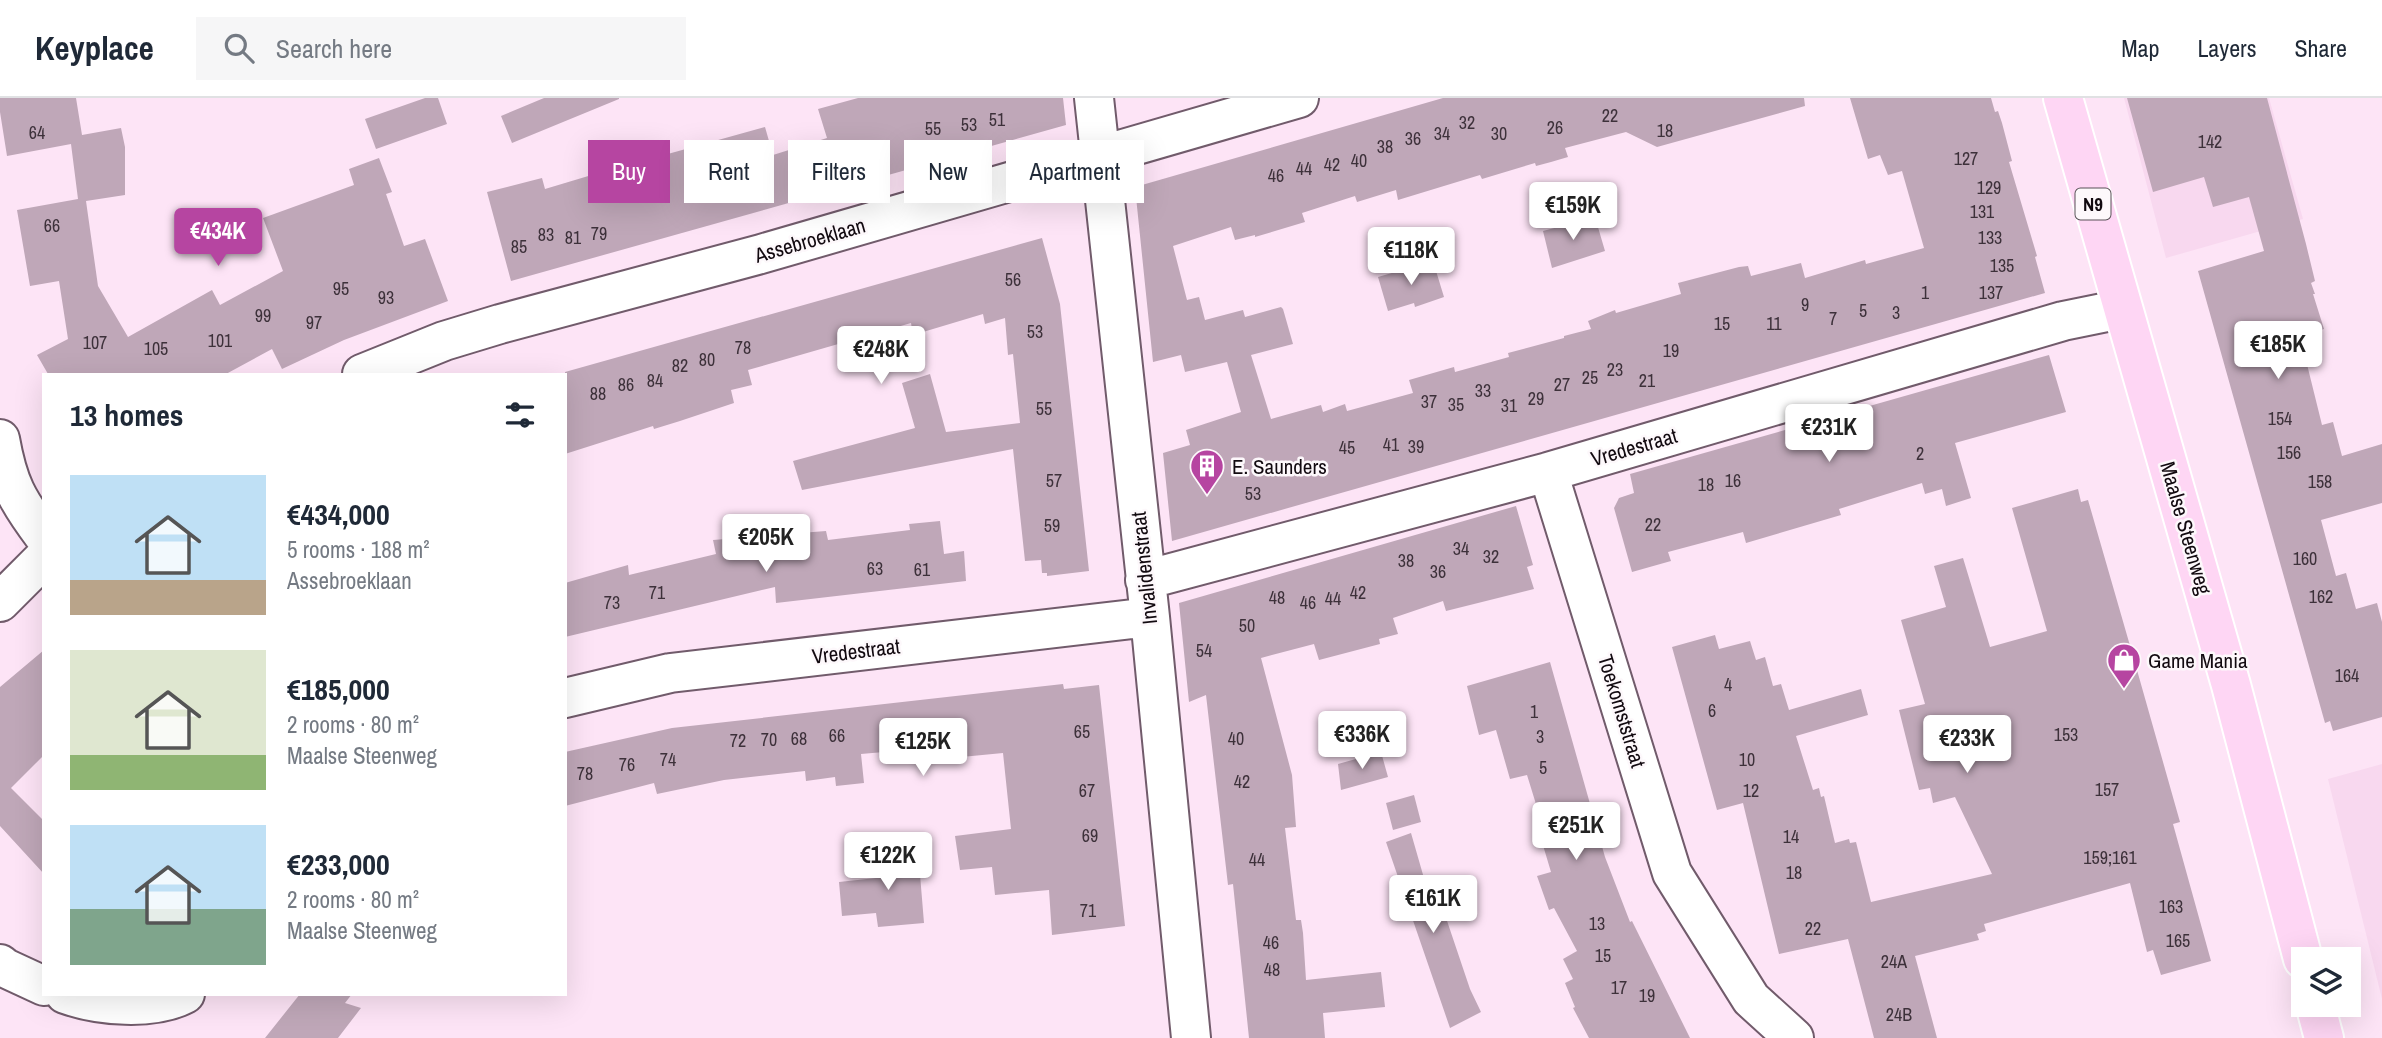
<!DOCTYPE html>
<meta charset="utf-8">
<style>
:root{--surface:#fff;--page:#f6f6f7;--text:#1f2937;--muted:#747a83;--line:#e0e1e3;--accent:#b645a1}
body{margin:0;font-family:"Archivo Narrow",sans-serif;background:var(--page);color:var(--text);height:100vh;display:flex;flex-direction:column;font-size:26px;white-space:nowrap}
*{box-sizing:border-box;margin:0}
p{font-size:23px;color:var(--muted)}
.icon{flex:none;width:38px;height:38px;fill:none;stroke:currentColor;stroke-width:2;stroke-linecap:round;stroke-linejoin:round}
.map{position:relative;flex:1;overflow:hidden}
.details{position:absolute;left:42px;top:275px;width:525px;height:623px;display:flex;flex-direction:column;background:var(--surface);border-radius:0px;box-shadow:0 7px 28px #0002}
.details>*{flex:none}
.guide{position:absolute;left:588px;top:42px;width:665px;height:63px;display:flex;gap:14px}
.tools{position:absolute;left:2291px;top:849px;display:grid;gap:14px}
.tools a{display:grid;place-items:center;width:70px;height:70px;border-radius:0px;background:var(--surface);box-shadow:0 7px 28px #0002;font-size:35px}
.price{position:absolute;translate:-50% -60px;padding:0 16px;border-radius:7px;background:#fff;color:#222;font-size:23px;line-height:46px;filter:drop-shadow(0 2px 4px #0008)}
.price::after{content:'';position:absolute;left:50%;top:42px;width:21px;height:16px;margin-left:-10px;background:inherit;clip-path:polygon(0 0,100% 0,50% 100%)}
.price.selected{background:var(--accent);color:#fff}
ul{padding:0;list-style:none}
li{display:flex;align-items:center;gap:21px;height:175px;padding:0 28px}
li span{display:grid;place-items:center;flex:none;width:196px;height:140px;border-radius:0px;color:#555}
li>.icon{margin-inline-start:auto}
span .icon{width:84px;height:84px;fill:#fffc;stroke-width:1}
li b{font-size:30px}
h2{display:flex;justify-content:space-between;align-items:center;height:84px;padding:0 28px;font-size:30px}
.pill{padding:0 24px;border-radius:0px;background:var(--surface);box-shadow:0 7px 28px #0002;font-size:24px;line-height:63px}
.pill.selected{background:var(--accent);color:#fff}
header{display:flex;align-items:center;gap:42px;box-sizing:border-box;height:98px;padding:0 35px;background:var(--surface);border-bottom:2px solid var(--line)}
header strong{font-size:33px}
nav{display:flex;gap:38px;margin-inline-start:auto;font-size:24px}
.search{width:490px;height:63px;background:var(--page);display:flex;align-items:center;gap:18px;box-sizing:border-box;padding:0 24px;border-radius:0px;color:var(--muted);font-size:26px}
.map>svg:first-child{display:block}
.built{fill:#f8d8ef}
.building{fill:#bfa7b8}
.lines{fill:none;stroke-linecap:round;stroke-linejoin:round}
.minor-casing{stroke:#715b6b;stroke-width:42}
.primary-casing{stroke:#fff;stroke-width:42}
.minor{stroke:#fff;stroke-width:38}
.primary{stroke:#fed6f4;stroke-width:38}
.labels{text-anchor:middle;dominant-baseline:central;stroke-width:5;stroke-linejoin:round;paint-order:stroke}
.number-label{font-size:18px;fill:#3d313a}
.shield{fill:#fdf8fb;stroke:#585156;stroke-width:2}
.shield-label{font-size:19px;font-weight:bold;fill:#120a10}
.street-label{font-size:21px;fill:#120a10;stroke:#fdf8fb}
.poi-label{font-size:21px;fill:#120a10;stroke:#fdf8fb;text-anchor:start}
</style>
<header>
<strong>Keyplace</strong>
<div class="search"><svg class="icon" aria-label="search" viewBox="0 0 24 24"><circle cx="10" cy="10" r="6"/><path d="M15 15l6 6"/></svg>Search here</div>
<nav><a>Map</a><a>Layers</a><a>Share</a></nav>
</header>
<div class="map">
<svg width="2382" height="940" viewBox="0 0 2382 940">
<rect width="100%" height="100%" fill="#fde4f6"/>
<path class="built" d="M2124,0h145l34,121 -137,39z
M2382,666v235l-54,-220z"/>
<path class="building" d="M0,0h76l6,37 39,-7 4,19v48l-39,6 12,85 30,51 84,-47 8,15 63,-34 -20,-53 91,-33 -5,-16 30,-11 13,34 -6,2 18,52 21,-7 23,62 -104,39 -62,29 -10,-20 -46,25h-178l-11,-19 31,-16 -9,-58 -29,5 -13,-76 61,-11 -7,-55 -64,12 -7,-44z
M425,0h13l9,26 -71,25 -11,-30z
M544,0h75v1l-107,44 -11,-27z
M858,0h205l3,27 -555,156 -24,-89 55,-14 3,11 50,-15 -1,-4 38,-12 1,3 23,-8 1,4 108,-30 8,28 54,-17 -9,-29z
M1443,0h361l1,8 -148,41 -31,-15 -61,16 3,9 -17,5 -15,4 -1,-3 -53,16 -2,-4 -82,25 -2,-10 -39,12 -2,-6 -53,17 3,9 -50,15v-2l-20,5 -4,-13 -58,19 14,54 12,-3 6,23 38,-10 2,7 36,-10 2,2 10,35 -42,11 20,64 50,-14 2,7 22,-8 2,7 66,-18 -4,-13 45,-13 1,5 54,-15 -1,-4 56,-15v-2l27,-7 -3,-8 27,-11 1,3 65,-19 -3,-11 61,-16 9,-1 3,10 50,-13 4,15 60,-18 1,4 58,-16 -22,-77 -14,4 -8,-20 -12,4 -18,-61h141l4,14 3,-1 4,12 10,38 -3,1 28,94 -2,1 10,36 -873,248 -9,-88 27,-8 -4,-15 55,-18 -14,-50 -42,10 -4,-17 -28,7 -18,-175z
M2127,0h140l39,146 9,37 -4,2 4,11h-2l11,35 -24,7 22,89 11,-3 9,34 40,-12v59l-61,17 15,56 10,-3 10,36 21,-6 5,19v95l-49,14 -3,-10 -5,2 -127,-452 66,-20 -15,-54 -36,10 -9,-30 -51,15z
M1595,119l10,34 -53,17 -9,-37z
M1042,140l18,66 29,267 -42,5v-3h-5l-1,-13 -16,1 -12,-112 -211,41 -9,-29 122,-33 -13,-45 28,-9 16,58 74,-9 -7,-69 -5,1 -3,-37 -20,6 -2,-10 -70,21 -2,-12 -163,47 4,15 -21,5 3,13 -54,18 -26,8 -1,-3 -88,28v-82z
M1433,163l11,36 -29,10 -1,-4 -26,8 -10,-34z
M2049,257l17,57 -111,31 16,55 -25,8 -4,-17 -17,5 -3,-11 -83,26 2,6 -95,28 -3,-11 -75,20 3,9 -39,11 -18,-64 5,-10 15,-5 -4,-19z
M2078,391l3,13 7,-2 47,163 45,159 -7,2 38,137 -50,14 -8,-25 -6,2 -17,-69 -146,41 2,7 -9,3 2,6 -64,16 22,82h-63l-26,-99 -69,15 -36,-151 -26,7 -45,-163 43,-12 4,14 31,-8 6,19 9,-3 8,29 8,-2 8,26 72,-21 7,26 -72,21 17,54 6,-2 2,9 3,-1 11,47 14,-4 1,4 6,-1 15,60 121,-28 -37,-77 -22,6 -3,-15 -11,2 -20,-80 26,-6 -24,-84 45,-13 -12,-41 29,-8 27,89 57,-16 -35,-123z
M1516,408l17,59 -6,2 7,22 -88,22 -3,-10 -50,17 5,16 -19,5 1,5 -61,16 -5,-16 -53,14 31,117 4,52 -11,1 11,92h5l2,13 3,47 75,-8 4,35 -62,6 2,25h-76l-16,-154 -5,1 -22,-190 -17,7 -10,-99z
M940,423l4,33 20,-3 2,30 -190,22 -1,-16 -210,50v-54l63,-18 1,10 87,-21 -3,-14 113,-9 2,9 82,-10 -1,-6z
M44,552v105l-33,33 33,33v53l-44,-48v-139z
M1550,564l55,195 25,65 2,-1 58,117h-101l-16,-30 2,-1 -10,-24 8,-4 -10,-20 14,-8 -23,-43 -5,2 -12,-34 14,-4 -12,-40 5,-2 -17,-55 -17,4 -14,-49 -17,5 -12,-49z
M1063,586l1,5 35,-4 26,241 -73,9 -3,-45 -54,5 -3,-28 -32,3 -5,-34 56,-7 -8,-76 -83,8 -2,-12 -57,5 3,29 -28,3 -1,-9 -29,4 -1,-10 -81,9 -67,14 -3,-11 -89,23v-54l107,-24z
M1381,654l7,25 -47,13 -3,-26z
M1414,697l7,27 -28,8 -7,-27z
M1411,735l21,73 9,-3 29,86 11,23 -31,16 -64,-186z
M918,752l6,73 -46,4 -2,-14 -34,3 -3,-34 46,-5 -3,-23z
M300,896h52l-7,9 16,5 -23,30h-73z"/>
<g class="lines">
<g class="minor-casing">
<path id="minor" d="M1094,0l56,519 41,421
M362,276l82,-33 56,-17 261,-70 538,-156
M0,341c8,45 17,61 44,97
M1548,374l124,401 79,126 43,39
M1145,482l403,-108 515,-151 59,-12
M0,504l44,-44
M565,600l105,-25 480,-56
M0,866l5,4 39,18
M65,896c33,12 88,17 120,0"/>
</g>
<g class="primary-casing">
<path id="primary" d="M2063,0l168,587 72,274
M2315,906l9,34"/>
</g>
<use href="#minor" class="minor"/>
<use href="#primary" class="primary"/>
</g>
<defs>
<g id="building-pin" transform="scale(1.75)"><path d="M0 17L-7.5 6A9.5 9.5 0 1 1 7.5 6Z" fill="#b645a1" stroke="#fdf8fb"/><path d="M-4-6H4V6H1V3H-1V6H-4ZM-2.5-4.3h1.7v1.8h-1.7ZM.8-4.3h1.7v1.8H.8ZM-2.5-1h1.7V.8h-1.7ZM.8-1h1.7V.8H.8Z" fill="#fff"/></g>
<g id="shop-pin" transform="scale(1.75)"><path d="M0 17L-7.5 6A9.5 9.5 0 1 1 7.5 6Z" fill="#b645a1" stroke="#fdf8fb"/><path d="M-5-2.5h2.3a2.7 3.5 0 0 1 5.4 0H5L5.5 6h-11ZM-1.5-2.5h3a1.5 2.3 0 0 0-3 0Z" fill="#fff"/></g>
</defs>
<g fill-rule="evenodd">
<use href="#building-pin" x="1207" y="368"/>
<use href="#shop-pin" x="2124" y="562"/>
</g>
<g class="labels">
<g class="number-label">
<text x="1610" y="17">22</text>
<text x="997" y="21">51</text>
<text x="1467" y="24">32</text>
<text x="969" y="26">53</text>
<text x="1555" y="29">26</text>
<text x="933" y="30">55</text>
<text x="1665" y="32">18</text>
<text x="37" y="34">64</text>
<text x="1442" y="35">34</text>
<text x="1499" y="35">30</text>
<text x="1413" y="40">36</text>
<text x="2210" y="43">142</text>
<text x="1385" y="48">38</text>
<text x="1966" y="60">127</text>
<text x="1359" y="62">40</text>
<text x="1332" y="66">42</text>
<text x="1304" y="70">44</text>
<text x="1276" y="77">46</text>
<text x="1989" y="89">129</text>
<text x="1982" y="113">131</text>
<text x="52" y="127">66</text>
<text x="599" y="135">79</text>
<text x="546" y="136">83</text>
<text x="573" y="139">81</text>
<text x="1990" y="139">133</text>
<text x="519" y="148">85</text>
<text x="2002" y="167">135</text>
<text x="1013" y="181">56</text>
<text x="341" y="190">95</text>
<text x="1925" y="194">1</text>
<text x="1991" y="194">137</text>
<text x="386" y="199">93</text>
<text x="1805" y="206">9</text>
<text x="1863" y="212">5</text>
<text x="1896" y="214">3</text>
<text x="263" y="217">99</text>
<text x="1833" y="220">7</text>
<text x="314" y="224">97</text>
<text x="1722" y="225">15</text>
<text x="1774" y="225">11</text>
<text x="1035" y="233">53</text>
<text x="220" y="242">101</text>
<text x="95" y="244">107</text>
<text x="743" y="249">78</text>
<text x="156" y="250">105</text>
<text x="1671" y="252">19</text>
<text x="707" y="261">80</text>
<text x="680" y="267">82</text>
<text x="1615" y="271">23</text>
<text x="1590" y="279">25</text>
<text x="655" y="282">84</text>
<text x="1647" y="282">21</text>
<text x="626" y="286">86</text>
<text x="1562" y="286">27</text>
<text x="1483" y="292">33</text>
<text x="598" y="295">88</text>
<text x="1536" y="300">29</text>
<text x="1429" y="303">37</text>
<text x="1456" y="306">35</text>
<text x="1509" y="307">31</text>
<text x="1044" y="310">55</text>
<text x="2280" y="320">154</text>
<text x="1391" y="346">41</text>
<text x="1416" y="348">39</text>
<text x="1347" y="349">45</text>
<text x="2289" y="354">156</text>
<text x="1920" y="355">2</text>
<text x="1054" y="382">57</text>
<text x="1733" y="382">16</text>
<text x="2320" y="383">158</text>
<text x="1706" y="386">18</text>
<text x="1253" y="395">53</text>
<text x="1653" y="426">22</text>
<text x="1052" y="427">59</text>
<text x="1461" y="450">34</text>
<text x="1491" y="458">32</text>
<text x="2305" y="460">160</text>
<text x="1406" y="462">38</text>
<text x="875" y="470">63</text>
<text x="922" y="471">61</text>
<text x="1438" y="473">36</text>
<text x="657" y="494">71</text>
<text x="1358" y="494">42</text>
<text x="2321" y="498">162</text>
<text x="1277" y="499">48</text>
<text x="1333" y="500">44</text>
<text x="612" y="504">73</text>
<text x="1308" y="504">46</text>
<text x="1247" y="527">50</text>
<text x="1204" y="552">54</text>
<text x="2347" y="577">164</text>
<text x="1728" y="586">4</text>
<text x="1712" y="612">6</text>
<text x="1534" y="613">1</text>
<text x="1082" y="633">65</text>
<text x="2066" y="636">153</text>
<text x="837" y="637">66</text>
<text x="1540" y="638">3</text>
<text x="799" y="640">68</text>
<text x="1236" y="640">40</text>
<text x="769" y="641">70</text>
<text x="738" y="642">72</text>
<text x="668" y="661">74</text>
<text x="1747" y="661">10</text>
<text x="627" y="666">76</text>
<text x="1543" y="669">5</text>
<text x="585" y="675">78</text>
<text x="1242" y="683">42</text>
<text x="2107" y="691">157</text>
<text x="1087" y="692">67</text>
<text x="1751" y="692">12</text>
<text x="1090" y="737">69</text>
<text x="1791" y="738">14</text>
<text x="2110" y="759">159;161</text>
<text x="1257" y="761">44</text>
<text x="1794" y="774">18</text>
<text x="2171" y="808">163</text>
<text x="1088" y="812">71</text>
<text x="1597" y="825">13</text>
<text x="1813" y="830">22</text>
<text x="2178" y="842">165</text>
<text x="1271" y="844">46</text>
<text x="1603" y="857">15</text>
<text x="1894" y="863">24A</text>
<text x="1272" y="871">48</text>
<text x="1619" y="889">17</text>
<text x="1647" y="897">19</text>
<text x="1899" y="916">24B</text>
</g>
<rect class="shield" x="2075.5" y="90.5" width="35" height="31" rx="5"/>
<g class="shield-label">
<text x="2093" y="106">N9</text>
</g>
<g class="street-label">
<text transform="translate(810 142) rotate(-16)">Assebroeklaan</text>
<text transform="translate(1634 349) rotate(-16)">Vredestraat</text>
<text transform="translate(2186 430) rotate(74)">Maalse Steenweg</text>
<text transform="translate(1144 470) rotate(-96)">Invalidenstraat</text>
<text transform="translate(856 553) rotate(-7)">Vredestraat</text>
<text transform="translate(1622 613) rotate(73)">Toekomststraat</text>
</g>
<g class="poi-label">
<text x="1232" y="368">E. Saunders</text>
<text x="2148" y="562">Game Mania</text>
</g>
</g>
</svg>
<div class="tools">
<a><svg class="icon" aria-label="layers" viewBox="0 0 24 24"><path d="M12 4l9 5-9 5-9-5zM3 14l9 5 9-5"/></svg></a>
</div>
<b class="price" style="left:1573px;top:144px">€159K</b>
<b class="price selected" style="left:218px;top:170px">€434K</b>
<b class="price" style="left:1411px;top:189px">€118K</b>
<b class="price" style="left:2278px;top:283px">€185K</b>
<b class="price" style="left:881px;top:288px">€248K</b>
<b class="price" style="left:1829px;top:366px">€231K</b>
<b class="price" style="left:766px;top:476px">€205K</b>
<b class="price" style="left:1362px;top:673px">€336K</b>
<b class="price" style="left:1967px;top:677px">€233K</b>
<b class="price" style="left:923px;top:680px">€125K</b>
<b class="price" style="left:1576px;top:764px">€251K</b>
<b class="price" style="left:888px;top:794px">€122K</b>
<b class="price" style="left:1433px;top:837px">€161K</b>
<div class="guide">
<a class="pill selected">Buy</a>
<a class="pill">Rent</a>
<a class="pill">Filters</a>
<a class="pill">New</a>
<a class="pill">Apartment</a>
</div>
<section class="details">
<h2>13 homes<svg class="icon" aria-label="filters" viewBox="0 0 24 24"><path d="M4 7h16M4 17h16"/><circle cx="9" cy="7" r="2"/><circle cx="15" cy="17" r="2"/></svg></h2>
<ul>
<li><span style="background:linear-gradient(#bfe0f5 75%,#b9a48a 0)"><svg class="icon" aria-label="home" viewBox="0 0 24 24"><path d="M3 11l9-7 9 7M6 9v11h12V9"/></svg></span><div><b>€434,000</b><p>5 rooms · 188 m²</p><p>Assebroeklaan</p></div></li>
<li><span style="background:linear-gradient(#dfe7d0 75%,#8fb573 0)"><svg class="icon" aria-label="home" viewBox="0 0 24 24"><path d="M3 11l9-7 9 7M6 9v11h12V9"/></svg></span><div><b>€185,000</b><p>2 rooms · 80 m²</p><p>Maalse Steenweg</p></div></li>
<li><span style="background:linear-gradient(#bfe0f5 60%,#7fa58c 0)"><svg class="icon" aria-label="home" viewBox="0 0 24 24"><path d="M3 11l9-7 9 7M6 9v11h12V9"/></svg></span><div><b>€233,000</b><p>2 rooms · 80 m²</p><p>Maalse Steenweg</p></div></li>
</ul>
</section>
</div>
